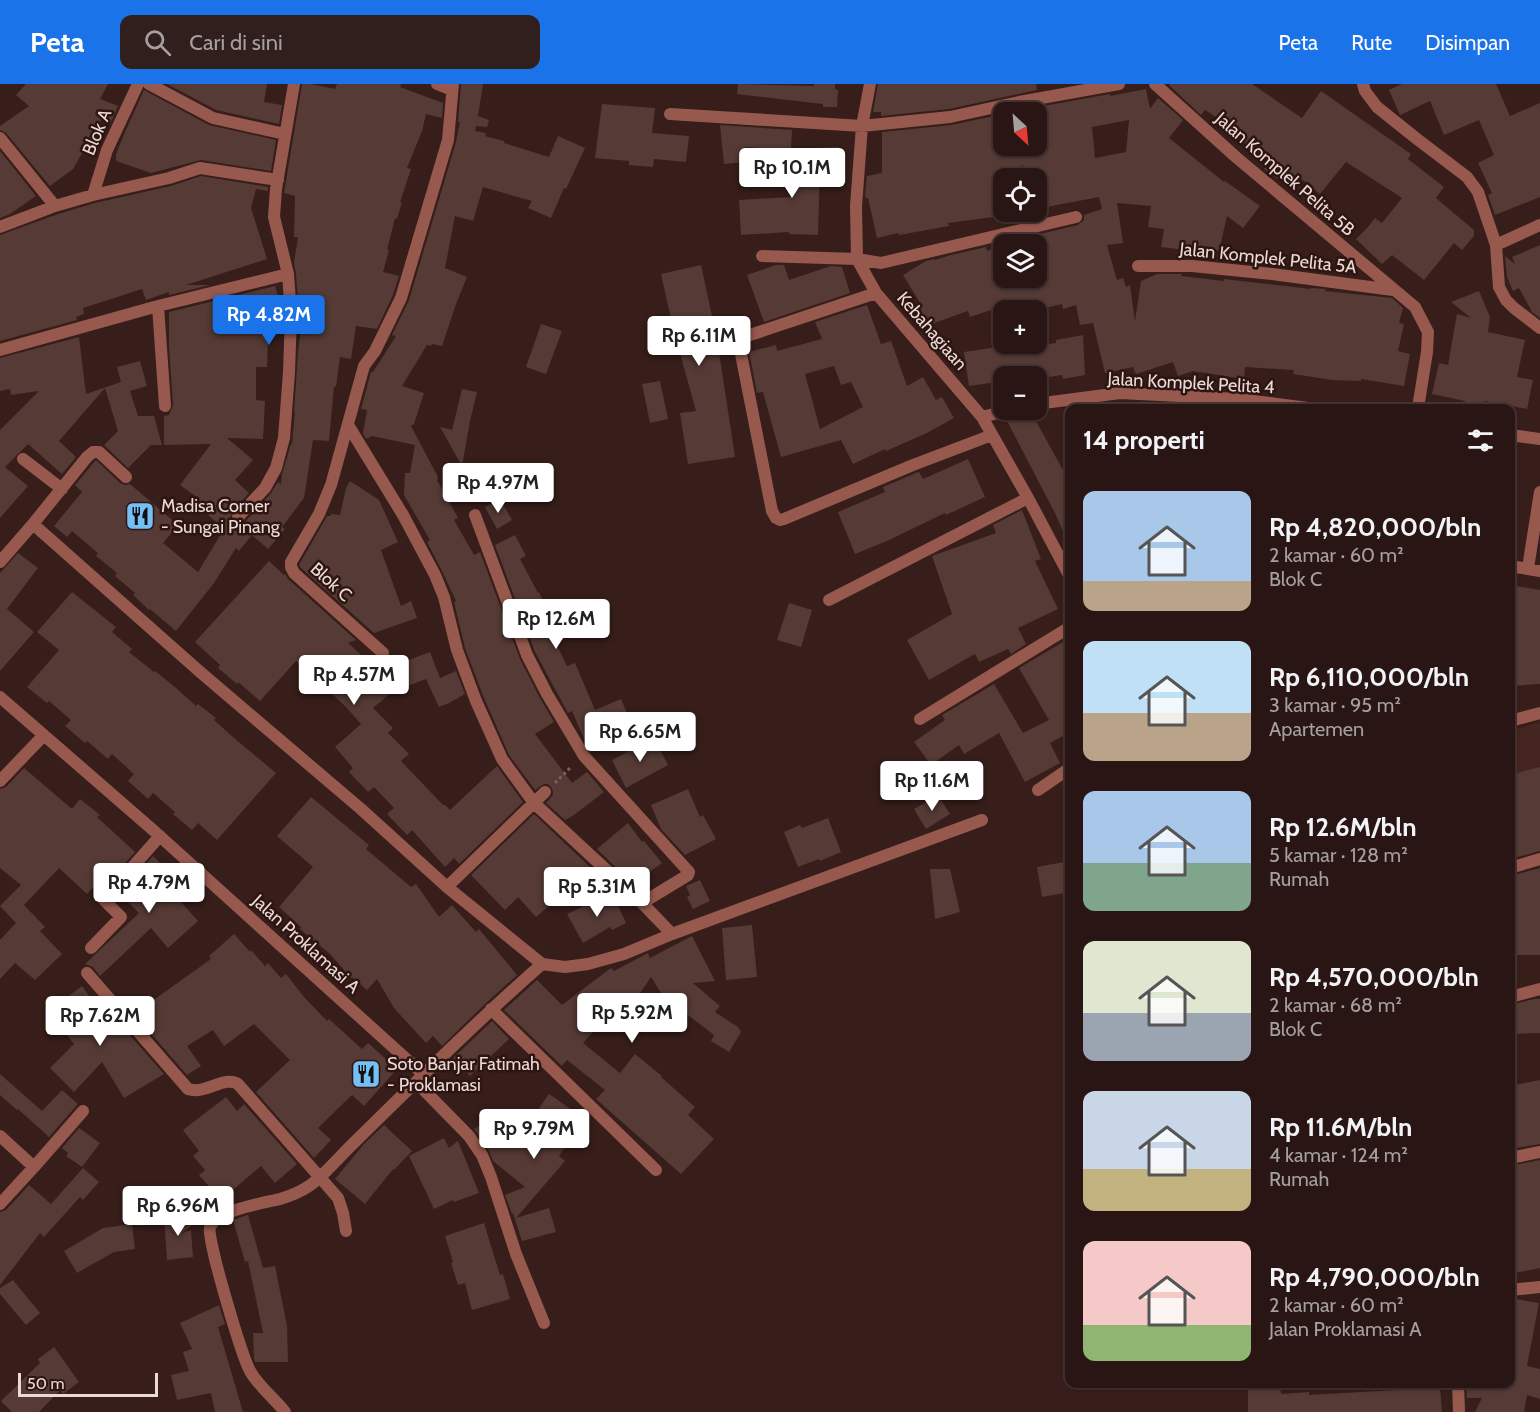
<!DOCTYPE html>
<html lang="id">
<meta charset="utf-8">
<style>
:root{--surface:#291614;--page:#311f1d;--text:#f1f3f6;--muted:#a59fa0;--line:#453534;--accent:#1a73e8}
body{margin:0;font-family:Cabin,sans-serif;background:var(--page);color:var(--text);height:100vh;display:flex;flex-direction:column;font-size:22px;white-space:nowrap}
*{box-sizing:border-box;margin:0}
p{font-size:20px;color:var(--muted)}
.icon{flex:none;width:33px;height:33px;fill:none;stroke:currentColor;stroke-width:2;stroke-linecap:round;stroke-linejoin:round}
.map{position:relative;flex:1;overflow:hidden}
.panel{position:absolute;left:1065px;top:320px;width:450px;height:984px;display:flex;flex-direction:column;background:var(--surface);border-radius:12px;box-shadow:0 2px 4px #0004,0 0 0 2px var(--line)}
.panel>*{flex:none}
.needle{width:39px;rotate:154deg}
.tools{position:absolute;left:993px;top:18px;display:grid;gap:12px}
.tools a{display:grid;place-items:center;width:54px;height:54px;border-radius:12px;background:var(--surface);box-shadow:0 2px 4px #0004,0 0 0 2px var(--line);font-size:30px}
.scale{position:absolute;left:18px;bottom:15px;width:140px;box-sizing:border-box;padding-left:6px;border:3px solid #ebd9d6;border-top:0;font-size:16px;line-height:21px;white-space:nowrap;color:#ebd9d6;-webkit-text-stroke:4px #2d1511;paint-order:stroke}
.price{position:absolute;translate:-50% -51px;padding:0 14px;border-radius:6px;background:#fff;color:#222;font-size:20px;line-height:39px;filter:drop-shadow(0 2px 3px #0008)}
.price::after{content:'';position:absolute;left:50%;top:36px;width:18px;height:14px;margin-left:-9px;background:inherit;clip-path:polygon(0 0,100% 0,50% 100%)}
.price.current{background:var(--accent);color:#fff}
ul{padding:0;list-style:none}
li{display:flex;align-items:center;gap:18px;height:150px;padding:0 18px}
li span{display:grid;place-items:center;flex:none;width:168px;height:120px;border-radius:12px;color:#555}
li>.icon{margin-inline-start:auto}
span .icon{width:72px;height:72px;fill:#fffc;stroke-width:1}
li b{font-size:26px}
h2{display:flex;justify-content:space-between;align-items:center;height:72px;padding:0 18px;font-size:26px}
header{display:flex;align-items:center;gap:36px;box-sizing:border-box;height:84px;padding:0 30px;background:var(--accent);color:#fff}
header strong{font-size:28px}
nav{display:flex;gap:33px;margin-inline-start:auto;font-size:21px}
.search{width:420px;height:54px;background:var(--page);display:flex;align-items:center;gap:15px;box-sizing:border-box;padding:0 21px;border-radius:12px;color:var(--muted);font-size:22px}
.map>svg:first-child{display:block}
.built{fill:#45251f}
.building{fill:#553a35;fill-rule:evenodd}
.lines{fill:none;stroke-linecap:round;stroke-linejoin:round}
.path{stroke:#77615d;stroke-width:3;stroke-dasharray:3 3;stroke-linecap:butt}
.minor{stroke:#97594e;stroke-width:12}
.labels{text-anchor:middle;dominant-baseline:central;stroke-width:5;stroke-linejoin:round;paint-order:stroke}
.street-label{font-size:18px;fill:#ebd9d6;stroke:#2d1511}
.poi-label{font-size:18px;fill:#ebd9d6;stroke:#2d1511;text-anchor:start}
</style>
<header>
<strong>Peta</strong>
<div class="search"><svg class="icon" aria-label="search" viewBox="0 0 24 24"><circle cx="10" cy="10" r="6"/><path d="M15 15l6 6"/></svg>Cari di sini</div>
<nav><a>Peta</a><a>Rute</a><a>Disimpan</a></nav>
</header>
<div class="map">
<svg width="1540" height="1328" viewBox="0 0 1540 1328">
<rect width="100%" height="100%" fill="#371e1a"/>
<path class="built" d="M1540,638v80l-29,9v-80z"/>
<path class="building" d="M26,0h82l-8,15 18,7 -8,18 -9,-4 -28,49 -23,17 -44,-53 -6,-3v-4l29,-20 -13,-11z
M167,0h100l-3,18 18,3 -3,19 -63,-14z
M302,0h9l24,5 2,-5h64l-1,3 43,16 -1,15 -16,-4 -4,17 -15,37 4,1 -11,33h2l-5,17 -2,-1 -8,32h2l-6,22 16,4 -6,19 -16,34 -21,-3 -5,33 -11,-2 -4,30 -2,-1 -5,55 -16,-1 -9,58 -22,29 3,2 -17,20 -16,-14 -13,16 -3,-3 -22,35 -38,48 -26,-22 -1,1 -16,-15 2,-2 -20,-17 2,-3 -21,-17 2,-3 -26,-22 -5,6 -13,-11 28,-34 -7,-7 21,-25 24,23 5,2 5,-1 48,41 -15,18 35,29 26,-43 -18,-16 3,-4 -12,-10 1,-1 -18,-13 31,-41 -47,1v-29l5,-1 4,-10 -4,-59v-34l106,-26 7,24 1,9 -14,-1 1,21h-2l-1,28h-11v33l9,1 -2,38 -36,-1 26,22 -18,20 14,13 -17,19 -2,7 2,4 5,2 7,-2 27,-30 7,-11 3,2 1,-10 9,-30h1l3,-33 -1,2 4,-61 4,-31h-3l-3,-48 -2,-10 4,-26h-4l1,-41 -11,-3z
M461,0h22l-5,32 11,4 -2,7 -11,-1 -1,5 11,2 -1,3 19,5v2l45,14 9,-21 27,12 -19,41 -2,-1 -13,30 -23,-10 4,-7 -49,-14 -10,34 -18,-5 -10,52 22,9 -11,27 -14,42 -10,-2 -1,2 -4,-1 -25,41 22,7 -10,31 -3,2 27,51 -1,3 21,38 -4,2 20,35 6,-3 40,107 20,39 14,24 -19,12 37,49 15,-11 17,20 -30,23 -9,5 -19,-17 7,-8v-4l-2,-4 -3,-3h-4l-9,6 -26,-35 -25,-57 -19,-50 -11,-46 2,-1 -14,-30 -15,-29 3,-2 -26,-45 1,-22h5l5,-28 -43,-9 -6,3 -3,-6 4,-23 -6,-1 10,-37h2l23,-36 -4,-1 17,-35 47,-158 4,-20h-2z
M738,0l76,2v-2h21v5l3,1 -1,17h-14v-3l-86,-10z
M878,0h158l1,6 -88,19 -68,7v-4h-8z
M1170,0h82l50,34 19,-27 90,63 -3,5 36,28 -8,11 38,32v6l-12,14 -8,-7 -30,37 -32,-25 -10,9 -26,-25 11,-11 8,-10 7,5 20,-25 -56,-36 -26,32 -21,-17 -8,11 -27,-19 6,-9 -32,-21 4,-5 -37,-24 -4,5 -32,-30z
M1402,0h94l14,32 30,-13v94l-45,18 -7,-20 4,-2 -14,-30 16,-8 -15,-35 -35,15 -14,-34 -30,14 -11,-25z
M1146,5l4,20 8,-11 25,22 -14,18 55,44 1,-1 35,25 -17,22 -16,-12 -8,35 -33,-7 -1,6 -24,-3 3,-18 -16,-2 3,-21 -34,-3 6,40 -16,2 10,35 6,-2 3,9 4,-2 5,36 6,-40 16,-7h25l-1,2 43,5v-2l87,10v-1l14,1v2l67,7 11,10 -4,15 5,1 -6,27 12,3 -6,32 -43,-7v2l-29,-1 -39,-6 1,-4 -49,-3 -1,12 -51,-8 -15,5 -5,-14 -37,12 -3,-7 -28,6 -12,-50 -13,2 -4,-20 -13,4 -1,-5 -25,6h-22l-2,-7 -43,14 -2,-6 -45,16 -7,-19 6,-2 -19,-31 23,-14 8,-2 1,1 16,-5 35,-8 1,4 17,-6v33h32v-43l42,-10 6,-5v-5l18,-6 -3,-12 -63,12v-31h-11l-2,-13 -30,7 8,44 -53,7 1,3 -50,9 -1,-2 -21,5 -9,-40h-2l-1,-3 2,-19 15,-3v-41l69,-7 53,-11v32h32v-34h-26l100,-18v2zM1129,36l-3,32 -31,6 -3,-31z
M144,6l65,35 67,15 -5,31 -70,-11 -50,13 -35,-12v-7l9,-22z
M602,20l53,4 -3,25 37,3 -3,26 -32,-3 -1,8 -24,-2v-4l-34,-3z
M720,41l72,5 -1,20 -46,-3 2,15 -23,2z
M839,63v19l-19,1 -2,68 -29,-1v-2l-48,3 -2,-35 52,-3v-19l4,1 -1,-30z
M0,67l36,45 -26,18 -10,4z
M201,92l67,11v4l-12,-2 -5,19 16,51 -81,26h24l-41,10v-3l-23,8 -4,-11 -59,19 1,6 -8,3 1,3 -77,21v-106l58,-21 37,-11 76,-17z
M1540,161v73l-8,-6 -13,-24 -6,3 -6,-14 -2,-21 10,8 -3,-7z
M701,181l16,74 18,118 -47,7 -8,-51 16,-2 -22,-79 -13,-58z
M776,181h8l5,15 42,-14 11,1 8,26 -86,29 -17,-47z
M1479,207l11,26 -2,15 37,8 -8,37 16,3 -6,29 -42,-8 -1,7h-19v-7l-33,-7 7,-31 9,2 9,-51 14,4 -20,-16z
M867,221l14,39 10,-3 16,45 16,-9 13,23 6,-3 12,21 -27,15 -41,18 -1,-2 -32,15 -12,-24 -60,17 -18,-65 -6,1 -8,-41 27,-7 1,6 45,-12 -7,-17zM834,282l7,19 10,-3 12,25 -43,22 -15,-55z
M541,240l21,7 -16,43 -20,-7z
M1083,251l2,40 -22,4 -1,-4 -26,4v-3h-32v5l-35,5 -5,-34 41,-6 1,4 50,-7v-3z
M79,253l7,57 35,-12 -4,-15 23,-6 7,25 -17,5 8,25h16l8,29h-11l-23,23 -24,-23 14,-14 -13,-43 -46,53 17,16 -14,17 -34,-30 -23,23 23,19 -28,32v-88l39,-39 -28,4 -1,-6 -10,2v-33z
M660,297l8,38 -18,4 -8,-39z
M462,305l15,3 -7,29 -8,45 -22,-39 12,3z
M1028,326h2l40,73v65l-14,-33 -49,-94z
M968,375l17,38 -39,18 -1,-2 -58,28 -32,13 -17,-42 47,-20 -2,-5 33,-14 3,-1 4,7z
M350,397l29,19 19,42 -17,8 20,56 10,-5 6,17 -43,15 -73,-65 -2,-3 28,-49h4v-2l9,1 6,-27z
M500,415l12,21 -15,9 -12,-22z
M1022,426l19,49 -6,2 23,48 -40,19 8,16 -15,10 -3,-5 -29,13 -4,-8 -46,26 -22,-40 45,-26 -20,-58 64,-23 -3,-8z
M515,451l11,21 -6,3 18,34 1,-1 10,21 -6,3 24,50 8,-3 20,47 26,-11 10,23 -46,19 -13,-30 -4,2 -33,-61 -40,-107z
M18,469l20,15 -31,41 27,23 -34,39v-98z
M269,477l15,14 1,-1 3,5 68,61 -8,3 31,28 51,-19 10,26 16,-7 9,23 -16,9 -10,4 -13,-28 -34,13 -19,16 20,20 -5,5 21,21 -8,7 42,44h2l5,5 47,-44 26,36 -64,62 -5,-6 -9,9 -33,-37 -5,5 -20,-21 7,-6 -20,-21 -6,5 -19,-20 4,-4 -18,-21 26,-23 -15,-17 -50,-46 -36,40 -22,-19 -1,2 -19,-16 2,-3 -25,-23z
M1510,501l30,5v94l-30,2z
M72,508l44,35 -4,5 20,17 -3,3 25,20 1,-1 20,16 21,19 2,-2 18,14 -2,2 20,18 42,35 -59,67 -19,-17 -6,7 -19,-16 2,-2 -22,-19 -5,6 -20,-18 6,-7 -22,-20 -4,5 -21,-18 -2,2 -20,-17 6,-6 -22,-19 -2,2 -20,-16 32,-37 -22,-18z
M789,519l23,7 -11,37 -24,-7z
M1070,554v94l-20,11 10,20 -35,19 -26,-49 -35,21 -5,-9 -28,20 -17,-23 31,-22 -3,-5 52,-31 29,49 26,-13 -30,-52z
M654,654l14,27 -42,23 -14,-28z
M1540,683v84l-30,8v-84z
M24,684l48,41 8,-10 20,16 -3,2 38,35 -27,30 -5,-5 -16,17 -28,-26 -35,37 21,22 -5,4 22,23 -27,26 -20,-17 -15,16v-39l16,-17 -16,-17 21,-21 -21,-17v-79l6,-2z
M688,705l12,28 3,-2 13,24 -31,16 -24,-26 -10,-24z
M938,711l12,19 -24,15 -12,-20z
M311,713l58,48 -3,4 45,38 5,-3 23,33 13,-12 24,27 3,-3 38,46 -31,28 -44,43 -9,-10 -7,7 -32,-35 -17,-29 -10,11 -15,-13 -1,1 -21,-24 -30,-25 1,-2 -22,-20 34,-40 -36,-31z
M534,730l58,55 -56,48 -18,-20 -13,13 -34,-35z
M828,734l13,34 -21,9 -1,-2 -21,8 -14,-35 16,-7 2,3z
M628,739l14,19 2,-1 18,22 -29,21 -36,-35z
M153,772l38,37 -10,9 17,19 -30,27 -17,-20 -51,48 -7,-9 -8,-3 54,-51 -19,-19z
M1064,778l6,30 -28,5 -5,-30z
M1540,784v87h-30v-79z
M930,785h20l10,43 -25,7z
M700,796l10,21 -17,8 -6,-12 3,-2 -4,-9z
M612,809l14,30 -14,7 -2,-3 -27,16 -16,-29z
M752,841l5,52 -31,3 -4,-52z
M234,850l16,18 1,-2 14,16 3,-3 13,15 5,-4 18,23 23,24 2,-2 33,30 6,-6 29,26 -33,37 -12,-11 -34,33 13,12 -17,18 -58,-66 34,-32 -36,-36 -30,22 -11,-16 -26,16 14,20 -14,9 -53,-61 77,-55 -2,-3z
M692,852l23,45 -22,2 27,23 -5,6 23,15 3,5 -12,20 -18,-11 3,-6 -43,-33 -3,2 -17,-27 -31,46 -10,-9 -27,29 37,30 15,-19 27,22 -1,1 34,30 -7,8 26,24 -33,35 -85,-75 9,-9 -38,-30 -5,6 -58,-56 33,-30 25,25 49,-37 3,3 34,-18 2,5z
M82,902l19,26 5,-4 58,66 -40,24 -22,-36 -28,30 -24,-24 24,-24 -25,-33z
M1534,915h6v34l-30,1v-29z
M492,937l17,18 -39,37 -17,-18z
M0,990l42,37 20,-21 16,14 -29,33 -31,-28 -1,1 -17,-15z
M1540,996v64l-30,5v-63z
M549,1010l36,25 -26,37 6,5 -49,57 33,-10 7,24 -34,9 -9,-28 -1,1 -7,-19 20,-8 -32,-26 -4,-10 -15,-22 13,-8 18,25 17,-20 3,2z
M226,1013l11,14 7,-7 53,60 -22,19 -14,-17 -40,34 -22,-25 6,-5 -12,-14 6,-5 -16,-21z
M384,1041l28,26 -18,19 -1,-1 -28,35 -30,-25 29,-35z
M79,1044l21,15 -18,24 -16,-11 2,-3 -6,-5z
M444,1054l5,10 9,-7 21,52 -25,9 -1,-2 -19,9 -25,-53z
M1540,1076v108l-30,6v-108z
M83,1084l16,14 -16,18 -3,-3 -36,40 -4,-4 -40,52v-73l6,-2 23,-25 22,19z
M151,1114l7,22 -21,6 -6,-22z
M190,1130l1,12 -9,7 9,-3 2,27 -26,3 -3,-43z
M248,1131l15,53 12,-2 12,60 1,36h-33l-1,-4 -1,-25h10l-15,-72 -3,1 -12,-42z
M484,1139l16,52 3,-1 7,25 -38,11 -7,-27 -7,2 -7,-22 2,-1 -8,-26z
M132,1140l3,25 -21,3 -37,21 -13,-22 39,-23z
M13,1196l27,33 -14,12 -26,-31v-6z
M1510,1214l29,5 -12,63 13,3v30l-13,-4 -3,17h-49l7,-14h-15l-1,-15h44z
M219,1221l6,19 -7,3 25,85h-28l-4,-19 -34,7 -6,-25 18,-4 -6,-19 9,-3 -12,-26z
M54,1263l25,35 -16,12 -3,-4 -21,22h-27l-11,-11 39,-38 -2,-4z
M1248,1299h32l1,11 28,-2v3l87,-5v-4h19v3l25,-2 2,25h-194z"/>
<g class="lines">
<path class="path" d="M555,699l17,-17"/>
<path class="minor" d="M149,0l64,34 72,16
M437,0l15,6
M870,0l-8,42 -6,80 1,53 19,34 106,124 46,81 42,79
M1155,0l82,74 178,149 13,25 -1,20 -9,56
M1363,0l2,7 12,16 40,32 50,38 11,15 18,53 3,42 7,13 8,8 26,20
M670,30l192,12 88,-9 69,-15 100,-18
M0,54l55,68
M93,111l14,-45 31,-66
M0,143l55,-21 38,-11 76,-17 31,-10 78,12
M1496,161l44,-20
M762,172l95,3 24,4 195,-46
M1138,182h54l80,8 121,16
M876,209l-138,46 34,172 4,7 4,2 4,-1 129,-54 79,-30
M158,222l7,100
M0,266l158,-44 130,-32
M1036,320l84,-11 118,6 70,9
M982,333l28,-7
M348,341l55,90 32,60 9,22 13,53 19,51 26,58 32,44 108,100 30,31
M1510,351l30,4
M23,375l39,30
M475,431l52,140 20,39 37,62 105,116 -1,3 -46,28
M238,433l27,-29 11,-20 8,-30 5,-66 2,-57 -3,-41 -14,-57 2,-28 18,-105
M33,440l54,-67 6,-5h6l27,25
M0,478l33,-38 166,147 162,138 86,78 95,77 23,3 23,-3 36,-10 48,-20 310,-114
M1510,482l30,5
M1528,484l12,-76
M829,516l199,-102
M383,569l-89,-80 -3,-6v-5l28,-48 12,-29 33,-119 11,-15 26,-53 47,-158 5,-56
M0,613l153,133 271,245
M920,635l150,-92
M1510,637l30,-8
M0,697l44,-46
M1038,706l32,-22
M1510,784l30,-9
M447,803l98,-95
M91,864l30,-31 -17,-17 1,-2 55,-62
M87,889l101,116c18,6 36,-14 50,-5l100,114 5,15 3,18
M1510,913l30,-8
M491,925l165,161
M416,998l53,54 13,19 9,22 25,77 28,69
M0,1052l34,31 49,-56
M1510,1074l30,-6
M0,1120l34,-37
M1510,1206l30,-3
M1458,1299l1,29
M285,1328c-11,-14 -26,-25 -35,-41 -8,-15 -44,-133 -40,-144 7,-17 54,-24 70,-28 10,-3 20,-7 29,-13 11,-7 20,-18 30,-28 11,-12 23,-23 35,-35 55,-54 110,-108 168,-159"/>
</g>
<defs>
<g id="restaurant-square" transform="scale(1.5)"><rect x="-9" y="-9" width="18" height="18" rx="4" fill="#74c0f6" stroke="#2d1511"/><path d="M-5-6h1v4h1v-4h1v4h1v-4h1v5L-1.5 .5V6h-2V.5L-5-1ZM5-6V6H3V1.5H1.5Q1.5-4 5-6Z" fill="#111"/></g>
</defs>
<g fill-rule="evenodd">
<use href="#restaurant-square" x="140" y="432"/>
<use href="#restaurant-square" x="366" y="990"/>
</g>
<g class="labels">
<g class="street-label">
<text transform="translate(97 48) rotate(-67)">Blok A</text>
<text transform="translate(1285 90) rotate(41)">Jalan Komplek Pelita 5B</text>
<text transform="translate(1268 174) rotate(6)">Jalan Komplek Pelita 5A</text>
<text transform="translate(932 247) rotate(49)">Kebahagiaan</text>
<text transform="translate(1191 299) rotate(3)">Jalan Komplek Pelita 4</text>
<text transform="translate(331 498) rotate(42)">Blok C</text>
<text transform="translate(306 860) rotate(42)">Jalan Proklamasi A</text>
</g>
<g class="poi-label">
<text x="161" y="422">Madisa Corner<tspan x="161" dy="21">- Sungai Pinang</tspan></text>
<text x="387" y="980">Soto Banjar Fatimah<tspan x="387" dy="21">- Proklamasi</tspan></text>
</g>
</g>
</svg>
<div class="tools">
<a><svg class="needle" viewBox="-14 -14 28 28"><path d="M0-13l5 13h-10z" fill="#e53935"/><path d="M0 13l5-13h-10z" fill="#a59fa0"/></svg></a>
<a><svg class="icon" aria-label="locate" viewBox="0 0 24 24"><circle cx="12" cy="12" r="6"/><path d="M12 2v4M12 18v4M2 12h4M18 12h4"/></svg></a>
<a><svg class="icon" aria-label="layers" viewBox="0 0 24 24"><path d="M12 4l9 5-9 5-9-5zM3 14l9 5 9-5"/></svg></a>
<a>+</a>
<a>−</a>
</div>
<div class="scale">50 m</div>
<b class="price" style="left:792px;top:115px">Rp 10.1M</b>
<b class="price current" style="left:269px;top:262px">Rp 4.82M</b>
<b class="price" style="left:699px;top:283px">Rp 6.11M</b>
<b class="price" style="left:498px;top:430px">Rp 4.97M</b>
<b class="price" style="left:556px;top:566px">Rp 12.6M</b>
<b class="price" style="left:354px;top:622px">Rp 4.57M</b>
<b class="price" style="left:640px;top:679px">Rp 6.65M</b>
<b class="price" style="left:932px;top:728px">Rp 11.6M</b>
<b class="price" style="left:149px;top:830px">Rp 4.79M</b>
<b class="price" style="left:597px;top:834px">Rp 5.31M</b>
<b class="price" style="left:632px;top:960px">Rp 5.92M</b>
<b class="price" style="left:100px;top:963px">Rp 7.62M</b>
<b class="price" style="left:534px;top:1076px">Rp 9.79M</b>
<b class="price" style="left:178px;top:1153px">Rp 6.96M</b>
<section class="panel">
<h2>14 properti<svg class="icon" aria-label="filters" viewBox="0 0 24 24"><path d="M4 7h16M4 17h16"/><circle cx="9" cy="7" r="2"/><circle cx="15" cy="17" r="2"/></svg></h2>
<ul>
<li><span style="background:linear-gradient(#a9c7e8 75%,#b9a48a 0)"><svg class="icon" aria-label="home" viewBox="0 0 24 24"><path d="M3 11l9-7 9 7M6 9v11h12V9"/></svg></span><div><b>Rp 4,820,000/bln</b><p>2 kamar · 60 m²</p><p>Blok C</p></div></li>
<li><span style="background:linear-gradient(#bfe0f5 60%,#b9a48a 0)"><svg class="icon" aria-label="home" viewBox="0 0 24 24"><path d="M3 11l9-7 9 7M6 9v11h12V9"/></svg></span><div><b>Rp 6,110,000/bln</b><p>3 kamar · 95 m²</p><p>Apartemen</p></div></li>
<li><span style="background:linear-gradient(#a9c7e8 60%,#7fa58c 0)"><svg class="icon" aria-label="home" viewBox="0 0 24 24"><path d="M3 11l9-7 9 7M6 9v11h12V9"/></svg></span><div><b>Rp 12.6M/bln</b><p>5 kamar · 128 m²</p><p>Rumah</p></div></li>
<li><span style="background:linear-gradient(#dfe7d0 60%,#9aa5b1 0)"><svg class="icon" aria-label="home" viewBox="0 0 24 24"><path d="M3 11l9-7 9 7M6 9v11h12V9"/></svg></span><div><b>Rp 4,570,000/bln</b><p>2 kamar · 68 m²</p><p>Blok C</p></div></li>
<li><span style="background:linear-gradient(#c9d6e8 65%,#c2b280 0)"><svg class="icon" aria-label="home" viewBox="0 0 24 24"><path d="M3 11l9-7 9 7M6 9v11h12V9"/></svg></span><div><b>Rp 11.6M/bln</b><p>4 kamar · 124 m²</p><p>Rumah</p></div></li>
<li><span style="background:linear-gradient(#f6c9c9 70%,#8fb573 0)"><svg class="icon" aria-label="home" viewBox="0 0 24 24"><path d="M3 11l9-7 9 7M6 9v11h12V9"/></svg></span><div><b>Rp 4,790,000/bln</b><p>2 kamar · 60 m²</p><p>Jalan Proklamasi A</p></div></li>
</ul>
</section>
</div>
